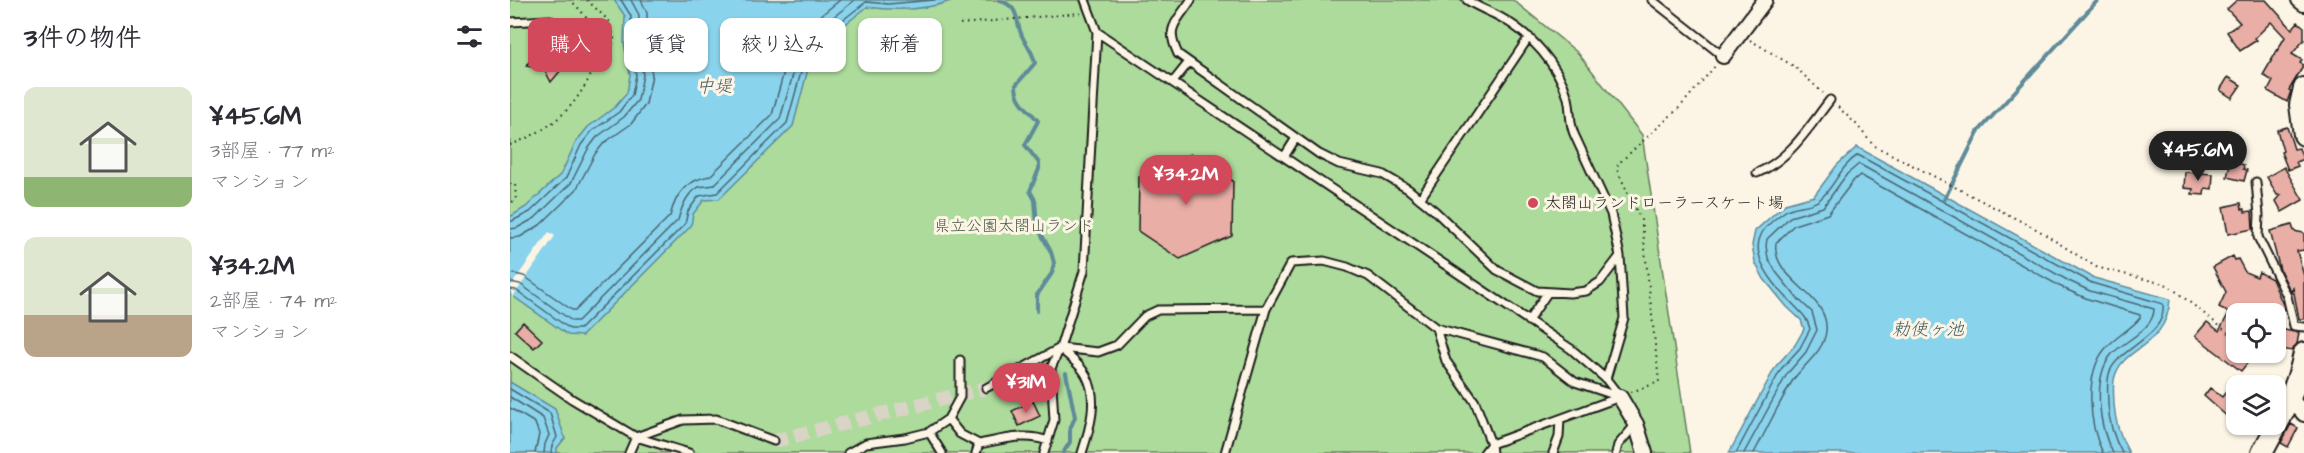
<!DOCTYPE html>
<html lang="ja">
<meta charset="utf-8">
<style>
:root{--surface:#fff;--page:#f2f2f3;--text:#2b2b33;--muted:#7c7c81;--accent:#d1495b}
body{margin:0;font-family:"Architects Daughter","Klee One",sans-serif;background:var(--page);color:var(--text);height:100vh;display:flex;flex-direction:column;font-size:22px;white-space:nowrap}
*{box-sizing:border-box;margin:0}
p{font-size:20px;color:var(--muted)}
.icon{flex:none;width:33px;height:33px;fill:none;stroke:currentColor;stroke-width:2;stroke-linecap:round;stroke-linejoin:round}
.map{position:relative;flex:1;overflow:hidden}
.details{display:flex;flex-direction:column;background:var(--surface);width:510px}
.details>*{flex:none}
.guide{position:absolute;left:18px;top:18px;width:570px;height:54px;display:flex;gap:12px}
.tools{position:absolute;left:1716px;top:303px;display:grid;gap:12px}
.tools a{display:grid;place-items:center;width:60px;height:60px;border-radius:12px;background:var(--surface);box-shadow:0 2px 4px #0004;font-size:30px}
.price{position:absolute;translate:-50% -51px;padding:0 14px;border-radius:21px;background:var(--accent);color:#fff;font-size:20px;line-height:39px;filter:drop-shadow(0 2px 3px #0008)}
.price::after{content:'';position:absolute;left:50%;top:36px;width:18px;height:14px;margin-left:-9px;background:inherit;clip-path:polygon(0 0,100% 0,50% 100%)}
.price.current{background:#222;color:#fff}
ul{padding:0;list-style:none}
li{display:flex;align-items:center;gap:18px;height:150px;padding:0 24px}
li span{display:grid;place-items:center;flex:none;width:168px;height:120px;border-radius:12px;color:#555}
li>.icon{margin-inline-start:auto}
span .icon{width:72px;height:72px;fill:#fffc;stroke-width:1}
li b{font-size:26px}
h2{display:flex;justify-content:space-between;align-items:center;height:72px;padding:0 24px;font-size:26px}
.chip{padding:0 21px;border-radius:12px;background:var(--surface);box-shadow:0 2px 4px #0004;font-size:21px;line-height:54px}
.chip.current{background:var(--accent);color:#fff}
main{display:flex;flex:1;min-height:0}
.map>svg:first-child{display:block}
.green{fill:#acdb9b;stroke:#647c5c;stroke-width:1.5}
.water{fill:#8ad3ec;stroke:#5e8a99;stroke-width:1.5}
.pier{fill:#fcf5e5}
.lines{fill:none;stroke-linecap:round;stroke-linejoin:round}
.shore{stroke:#48656f;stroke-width:1.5}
.stream{stroke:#5e8a99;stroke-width:4}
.building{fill:#e9aea6;stroke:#1c1c1c;stroke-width:1.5}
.street-tunnel{stroke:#dad4c7;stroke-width:14;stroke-dasharray:14 7;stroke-linecap:butt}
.lane-casing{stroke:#1c1c1c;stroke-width:11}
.street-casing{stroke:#1c1c1c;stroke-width:18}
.secondary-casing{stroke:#1c1c1c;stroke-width:24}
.path{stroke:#1c1c1c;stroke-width:2;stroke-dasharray:1.5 4.5;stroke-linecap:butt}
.lane{stroke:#fcf5e5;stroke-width:7}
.street{stroke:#fcf5e5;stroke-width:14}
.secondary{stroke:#fcf5e5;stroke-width:20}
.poi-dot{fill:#d1495b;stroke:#fcf5e5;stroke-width:2}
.labels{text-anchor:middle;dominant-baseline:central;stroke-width:6;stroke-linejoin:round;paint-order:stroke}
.poi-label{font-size:16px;fill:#1c1c1c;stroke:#fcf5e5;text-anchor:start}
.park-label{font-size:16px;fill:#475542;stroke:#fcf5e5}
.water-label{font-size:18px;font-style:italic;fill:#425c65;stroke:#fcf5e5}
</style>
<main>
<section class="details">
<h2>3件の物件<svg class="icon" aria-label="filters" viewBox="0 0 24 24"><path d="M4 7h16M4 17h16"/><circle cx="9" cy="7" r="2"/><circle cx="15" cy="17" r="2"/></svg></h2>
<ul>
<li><span style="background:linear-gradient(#dfe7d0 75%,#8fb573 0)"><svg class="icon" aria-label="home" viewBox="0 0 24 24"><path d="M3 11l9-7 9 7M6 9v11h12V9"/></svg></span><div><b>¥45.6M</b><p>3部屋 · 77 m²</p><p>マンション</p></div></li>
<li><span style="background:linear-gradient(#dfe7d0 65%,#b9a48a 0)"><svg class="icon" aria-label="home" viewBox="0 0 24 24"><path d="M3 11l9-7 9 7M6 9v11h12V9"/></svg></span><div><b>¥34.2M</b><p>2部屋 · 74 m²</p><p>マンション</p></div></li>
</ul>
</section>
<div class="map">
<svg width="1794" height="453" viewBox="0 0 1794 453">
<rect width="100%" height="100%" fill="#fcf5e5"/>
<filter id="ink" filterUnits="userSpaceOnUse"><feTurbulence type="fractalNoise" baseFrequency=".0167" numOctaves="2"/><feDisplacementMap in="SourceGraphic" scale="12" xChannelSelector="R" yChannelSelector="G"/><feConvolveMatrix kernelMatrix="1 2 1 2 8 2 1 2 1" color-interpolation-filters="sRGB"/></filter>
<g filter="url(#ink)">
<path class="green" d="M0,0h1003l65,53 64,82 48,318h-1180z"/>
<path class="water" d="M104,0h340c-27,10 -58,11 -87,7l-54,43 -20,76 -74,73 -15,1 -11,14 -2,12 -109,110 -14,-1 -58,-41v-77l16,-10 35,-33 15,-32 12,-15 27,-20 12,-14 3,-18 -6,-32 1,-27z
M1347,147l237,131 76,21c-3,49 -46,46 -55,77 -3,9 -1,19 -1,28 1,19 6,33 15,49h-400l47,-87 19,-21 9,-16 -3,-9 -14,-13 -23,-28 -9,-17 -3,-17 3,-14 30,-27 29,-8 23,-31z
M0,382l45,27 10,29 -8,10v5h-47z"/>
<path class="pier" d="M39,232l6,4 -43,62 -2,-11z"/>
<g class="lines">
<path class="shore" d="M0,222l20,-10 36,-34 15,-33 11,-14 27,-19 13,-17 4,-20 -6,-32 1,-27 -10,-16
M0,229l7,-1 18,-10 36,-35 17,-34 9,-12 27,-20 14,-17 5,-25 -5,-33 1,-27 -8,-15
M0,238l10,-1 20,-12 36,-35 19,-36 9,-11 27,-19 15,-20 6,-29 -5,-33v-29l-6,-13
M0,273l14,3 48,34h4l94,-94c6,-23 17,-36 40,-40l62,-61 21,-76 6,-6 41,-33
M0,282l10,2 52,37h6l100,-101c3,-11 9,-28 21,-33 5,-1 11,-1 15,-2l66,-66 23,-78 52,-41
M0,289l6,1 54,39h10l105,-105 3,-13 11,-15 18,-3 70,-70 21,-76 58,-45 22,2 46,-4
M0,389l40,24 7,24 -5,9 -1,7
M0,397l33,21 6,17 -4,9 -1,9
M0,408l25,15 4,11 -4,19
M1226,453l45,-84 19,-21 10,-19c-3,-13 -10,-17 -18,-26 -15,-15 -43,-45 -31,-68 3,-8 16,-18 23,-23 9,-8 25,-4 35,-12 16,-13 20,-33 39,-45l234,128 71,21c4,32 -42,42 -53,67 -4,10 -2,23 -2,33 1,18 5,33 14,49
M1234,453l43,-79 19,-22 11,-22 -5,-18 -15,-14 -21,-26 -8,-14 -2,-12 1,-7 23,-22 33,-10 24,-33 12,-10 210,117 21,10 64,18c0,21 -31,32 -43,46 -19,24 -12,73 2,98
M1244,453c13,-24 25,-50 39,-73 11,-16 31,-28 33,-49 4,-37 -55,-51 -50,-88l18,-18 34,-11 26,-34 6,-5 205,114 23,10 52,16v3c-10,12 -25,19 -35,31 -21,25 -16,77 -2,104"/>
<path class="stream" d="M489,0c22,8 15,18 23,36 5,11 10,13 13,27l-19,22c0,17 12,23 22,36l-13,24 14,18v6l-9,22 5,9 2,26 14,26 3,11 -2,10 -15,22v16
M1434,200l34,-68 120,-132
M553,453l7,-11v-13l5,-12 -9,-44"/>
</g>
<path class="building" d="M1727,0h29l26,29 6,-7 6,5v13l-12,14 10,6 -2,3 4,2 -15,25 2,1 -4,11 -19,-11 5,-10 -10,-6 22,-38 -14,-15 -16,16 2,2 -17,11 -13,-19 13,-9 -13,-14z
M48,24l7,16 18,4 -32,38 -7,-13 -18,-3 11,-15 -7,-15 16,3z
M1718,77l13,8 -9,13 -12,-8z
M1777,127l7,22 5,-1 4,11 -7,3 2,4 -10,4 -7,-18 2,-1 -6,-21z
M681,154l42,27 -1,55 -52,23 -42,-28 1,-54z
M1721,161l13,4 -1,4 4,1 -3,11 -17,-4z
M1774,167l19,33 -21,12 -6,-11 5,-6h-4l-10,-18z
M1675,172l28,2 -1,15 -7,-1 -1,7 -12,-1 1,-5 -9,-1z
M1731,203l1,6h3v3l7,-1 1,18 -25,5 -5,-27z
M1782,225l2,6 10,2v17l-7,1 7,25v43h-5l-6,-31 -2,4 -11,-22 -10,-39z
M1723,256l2,4 3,-1 7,13 12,5 2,-5 13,7 12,28 -3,7h-45v38h20l-15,19 -46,-35 12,-14 12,9 10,-18 -10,-6 7,-15 -13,-25z
M13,322l19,18 -8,8 -19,-17z
M1766,328l23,5 -2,11 -5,7 -16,-3z
M1726,379v34l-5,7 -27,-24 6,-8 12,9z
M523,401l7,15 -21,10 -7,-15z
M1781,424l7,4 -10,19 -7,-4z"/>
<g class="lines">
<path class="street-tunnel" d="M264,441l212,-53"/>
<g class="lane-casing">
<path id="lane" d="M681,0c-15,23 -26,27 -13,54l141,100 20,10 43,10 26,15 27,22 62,59 40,21 33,2 16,-2 14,-9 20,-26
M957,0c10,7 22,11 33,17 31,17 58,47 68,81 3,12 1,24 6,36l37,80 9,42 4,62 -18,61
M1142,0l71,56
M0,22l40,-2
M587,32l474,317 35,30 14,18
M663,82l16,-20
M774,157l12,-19
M1247,173c33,-14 52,-46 73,-73
M1746,182l3,33 -1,22 29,59 7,30 10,1
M910,199l109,-162
M1018,321l20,-29
M926,328l10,33 29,41 16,42 1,9
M550,348c8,8 21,17 26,27 13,24 4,53 -4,78
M0,356l62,43 64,38 53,16
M476,388l74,-40 38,4 19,-7 28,-29 13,-6 108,-1 25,-46 33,-2 23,6 21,9 68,52 107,29 32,25 45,15
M438,419l12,-22v-37
M419,432l19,-13 12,15 19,10
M119,453l7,-16 47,-17 33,-1 58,22
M338,453l18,-10 39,-5 24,-6 13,21
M466,453l3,-9c22,-4 47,-12 69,-3
M534,453l10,-33 -3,-52 9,-20 24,-77 13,-239 -12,-32
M715,453l41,-144
M974,453l7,-9 129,-47
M1043,453l6,-16 1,-18
M1106,453l2,-8 18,-21"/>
</g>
<g class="street-casing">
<path id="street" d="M1789,0l5,4
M1213,56l42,-56
M1110,397l16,27 9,29
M1781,399l13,15"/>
</g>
<g class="secondary-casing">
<path id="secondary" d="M1794,88l-4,17 4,30
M1752,453c18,-33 35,-63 42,-100"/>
</g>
<path class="path" d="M77,0l23,22 5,20 -13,10
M450,24l121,-11
M1240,40l45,27 28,26
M1328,107l18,17 17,21 165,85 58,37 72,18 68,54
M0,145c53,-20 71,-45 93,-96 -8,-19 -17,-35 -33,-49
M0,184h5l1,16 -6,3
M1745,352l4,4
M1121,392l28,-10 -16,-151 -2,-11 -24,-50 1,-6 62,-57 36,-42"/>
<use href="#lane" class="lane"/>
<use href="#street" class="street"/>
<use href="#secondary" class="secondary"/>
</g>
</g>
<circle class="poi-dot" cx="1023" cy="203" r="6"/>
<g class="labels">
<g class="poi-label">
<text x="1035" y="203">太閤山ランドローラースケート場</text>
</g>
<g class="park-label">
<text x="504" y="226">県立公園太閤山ランド</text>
</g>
<g class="water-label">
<text x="204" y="86">中堤</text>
<text x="1418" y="329">勅使ヶ池</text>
</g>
</g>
</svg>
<div class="tools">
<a><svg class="icon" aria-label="locate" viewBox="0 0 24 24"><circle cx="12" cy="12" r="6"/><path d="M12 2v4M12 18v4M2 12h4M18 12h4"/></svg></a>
<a><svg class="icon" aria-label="layers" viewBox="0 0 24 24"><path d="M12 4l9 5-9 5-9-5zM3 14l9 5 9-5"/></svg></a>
</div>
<b class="price current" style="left:1688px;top:182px">¥45.6M</b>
<b class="price" style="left:676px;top:206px">¥34.2M</b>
<b class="price" style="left:516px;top:414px">¥31M</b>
<div class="guide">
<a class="chip current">購入</a>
<a class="chip">賃貸</a>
<a class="chip">絞り込み</a>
<a class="chip">新着</a>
</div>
</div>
</main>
